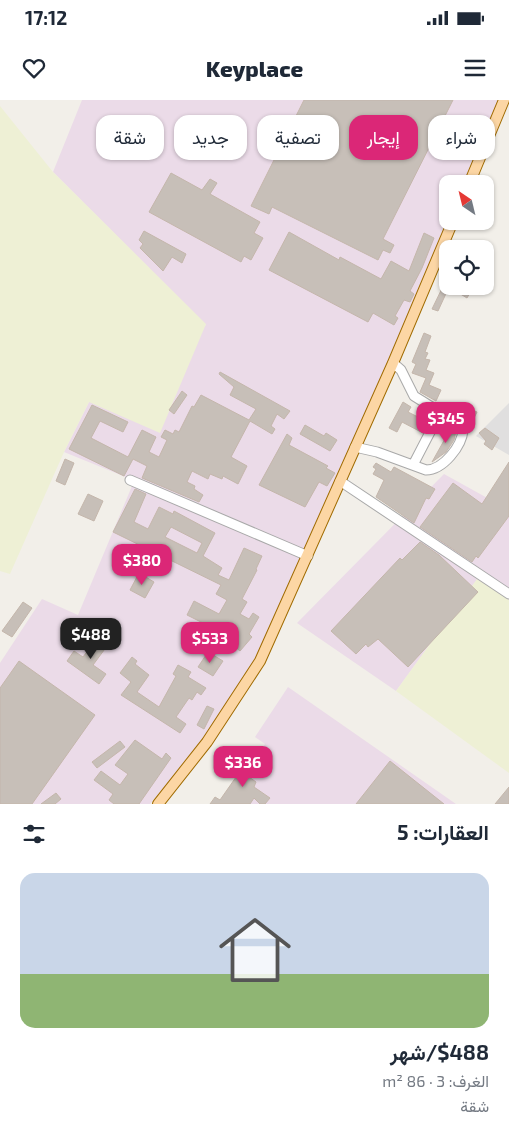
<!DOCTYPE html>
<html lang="ar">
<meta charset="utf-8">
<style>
:root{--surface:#fff;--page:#f2f2f3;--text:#1f2937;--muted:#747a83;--line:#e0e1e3;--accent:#db2777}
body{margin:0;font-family:"Exo 2",Vazirmatn,sans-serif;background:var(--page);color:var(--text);direction:rtl;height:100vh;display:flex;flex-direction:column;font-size:19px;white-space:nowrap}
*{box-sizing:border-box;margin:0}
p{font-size:16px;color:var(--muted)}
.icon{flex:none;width:28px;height:28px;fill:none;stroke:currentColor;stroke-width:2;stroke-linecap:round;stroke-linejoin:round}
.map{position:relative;height:704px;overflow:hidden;direction:ltr}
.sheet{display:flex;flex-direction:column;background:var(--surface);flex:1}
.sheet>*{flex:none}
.hud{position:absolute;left:15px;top:15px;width:480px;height:45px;direction:rtl;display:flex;gap:10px}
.needle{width:32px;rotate:325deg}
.controls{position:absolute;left:439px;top:75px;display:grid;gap:10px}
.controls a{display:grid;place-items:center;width:55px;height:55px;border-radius:10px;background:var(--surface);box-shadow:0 1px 4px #0004;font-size:25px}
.price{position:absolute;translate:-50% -42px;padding:0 11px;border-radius:10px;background:var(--accent);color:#fff;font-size:16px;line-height:32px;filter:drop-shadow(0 1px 2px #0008)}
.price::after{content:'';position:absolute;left:50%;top:30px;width:15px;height:11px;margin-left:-8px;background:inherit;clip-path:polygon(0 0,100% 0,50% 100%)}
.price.current{background:#222;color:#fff}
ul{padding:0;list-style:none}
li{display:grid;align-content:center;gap:10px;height:265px;padding:0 20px}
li+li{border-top:1px solid var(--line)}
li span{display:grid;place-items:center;height:155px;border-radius:15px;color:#555}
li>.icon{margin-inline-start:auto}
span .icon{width:90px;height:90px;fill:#fffc;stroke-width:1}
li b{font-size:21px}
h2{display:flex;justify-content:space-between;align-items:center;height:60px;padding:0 20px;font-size:21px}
.pill{padding:0 18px;border-radius:15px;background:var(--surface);box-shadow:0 1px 4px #0004;font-size:18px;line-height:45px}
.pill.current{background:var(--accent);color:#fff}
.status{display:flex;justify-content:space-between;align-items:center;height:35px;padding:0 25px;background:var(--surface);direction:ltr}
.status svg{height:14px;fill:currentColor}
header{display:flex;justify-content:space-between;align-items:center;height:65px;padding:0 20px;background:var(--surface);font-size:22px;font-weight:800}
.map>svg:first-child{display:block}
.residential{fill:#e0dfdf}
.industrial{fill:#ebdbe8}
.farmland{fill:#eef0d5}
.building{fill:#c7bfb8;stroke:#c4b6ab;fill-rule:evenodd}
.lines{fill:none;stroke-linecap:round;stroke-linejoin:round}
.minor-casing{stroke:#a9a9a9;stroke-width:11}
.major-casing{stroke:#a06b00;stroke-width:12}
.minor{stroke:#fff;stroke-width:9}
.major{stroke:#fcd6a4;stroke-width:10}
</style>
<div class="status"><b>17:12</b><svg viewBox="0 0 49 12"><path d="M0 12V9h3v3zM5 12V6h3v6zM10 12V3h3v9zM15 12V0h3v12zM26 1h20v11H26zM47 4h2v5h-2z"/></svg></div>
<header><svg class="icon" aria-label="menu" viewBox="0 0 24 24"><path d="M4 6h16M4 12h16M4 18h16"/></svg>Keyplace<svg class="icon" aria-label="heart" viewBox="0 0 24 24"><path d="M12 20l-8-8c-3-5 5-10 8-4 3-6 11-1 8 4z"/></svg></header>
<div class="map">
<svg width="509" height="704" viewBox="0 0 509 704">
<rect width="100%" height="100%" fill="#f2efe9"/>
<path class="residential" d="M509,303v52l-33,-19z"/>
<path class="industrial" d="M82,0h422l-35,84h-21v37h5l-193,440 -38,56 -72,87h-150v-141l42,-64 36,16 54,-129 -6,-3 2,-5 -64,-26 25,-50 117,-77 -153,-153z
M444,374l65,36v90l-32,-20 -81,111 -99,-68z
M288,587l168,117h-231l40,-60 -10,-7z"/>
<path class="farmland" d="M0,6l53,66 153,152 -46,109 -71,-31 -25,50 -54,122 -10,-3z
M477,479l32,21v173l-113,-82z"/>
<path class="building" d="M304,0h149l-70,139 11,6 -4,8 -7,-3 -5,10 -106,-53 -3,7 -18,-8z
M171,73l31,17 8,-11 7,4 -7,11 50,28 -6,11 9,5 -12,22 -7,-4 -3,6 -92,-50z
M144,131l42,23 -4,9 -10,-6 -9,14 -23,-23 3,-4 -4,-4z
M289,132l50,28 1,-3 41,22 10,-18 18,10 15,-38 10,5 -12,30 -12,23 4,3 -4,8 -6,-2 -9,16 3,2 -4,7 -21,-12 -5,9 -99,-52z
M448,176v10h26l-7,12 -18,-11 -11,24 -6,-2z
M424,233l7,3 -6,16 3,1 -3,6 5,1 -4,10 8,3 -5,12 12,5 -5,11 -16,-9 6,-14 -14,-5 4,-9 -4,-2z
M220,272l70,39 -6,8 -7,-5 -6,12 4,3 -3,5 -22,-13 -19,36 16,9 -9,18 -15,-8 -1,3 -12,-5 -2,5 -16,-8 -5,11 8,4 -1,3 9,6 -4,7 -57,-24 5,-12 -14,-7 -9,17 -55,-27 23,-44 36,17 -5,10 -23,-11 -9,17 37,19 14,-27 14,7 -7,15 10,5 8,-17 -6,-3 4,-7 8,4 2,-4 4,2 13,-26 2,1 7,-12 48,25 7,-11 -26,-14 4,-8 -15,-13z
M182,291l5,4 -13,19 -5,-4z
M403,302l8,5 -3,5 20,10 -5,11 -21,-11 -5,10 -8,-4z
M462,305l15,7 -3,6 -15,-6z
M305,325l19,11 2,-3 11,7 -7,11 -30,-17z
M451,328l5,3 -2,9 -8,12 -14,10z
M485,328l14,10 -7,12 -8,-6 2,-3 -7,-8z
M287,334l5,4 -3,7 39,21 -2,2 9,5 -8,13 -8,-4 -14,25 -46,-22z
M65,359l9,4 -9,22 -9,-4z
M509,362v54l-31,42 -2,-2 -4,6 -52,-35 33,-44 29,21z
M376,363l15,9 3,-5 41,22 -6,10 -3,-1 -12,25 -38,-26 8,-17 -11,-6 3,-5 -3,-2z
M135,389l11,5 -12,28 14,7 11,-22 14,7 1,-3 41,22 -12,23 19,12 -4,7 11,5 15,-32 18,8 -6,13 1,1 -15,29 5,3 -7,12 9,5 4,-6 6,4 -10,17 3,3 -12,14 -6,-5 4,-4 -4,-3 3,-3 -11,-7 -5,10 -20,-12 2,-4 -16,-8 7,-14 25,13 8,-14 -11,-6 5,-9 -108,-53zM171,427l31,16 -5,10 -32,-16z
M88,394l15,7 -9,20 -16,-7z
M420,442l19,13 39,37 -70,75 -30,-28 -10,8 -2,-3 -10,10 -25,-23 69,-73 2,2z
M139,473l15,9 -9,16 -15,-8z
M23,502l9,6 -20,29 -10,-6z
M100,534l10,8 -17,23 13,9 -7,10 -32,-23 7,-10 9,6z
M208,552l15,9 -10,15 -15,-9z
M132,557l5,4 -2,3 14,11 -12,17 22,15 17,-31 -3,-2 5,-9 13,7 -3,5 18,11 -5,7 -4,-3 -5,8 -3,-2 -13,19 10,7 -6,9 -59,-38 10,-13 -11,-9z
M19,561l76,54 -63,89h-32v-116z
M207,606l7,3 -10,20 -7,-4z
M135,640l27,19 4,-6 5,5 -32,46h-25l-5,-4 4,-6 -19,-14 7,-9 19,14 8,-11 -13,-9z
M120,641l5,6 -28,21 -5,-6z
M240,656l16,12 -7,9 7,5 -2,5 16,11 -5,6h-5l-6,-6 -4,6h-40l5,-7 5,3 21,-30 -7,-6z
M390,661l54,43h-88z
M509,687v17h-14z
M56,693l5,6 -6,5h-14z"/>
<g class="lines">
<g class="minor-casing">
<path id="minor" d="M355,347l22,5 49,18c17,0 36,-24 37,-40l-4,-6 -45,-28 -13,-26 -8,-7
M413,365l28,-54
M130,380l178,76
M340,381l169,113"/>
</g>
<g class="major-casing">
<path id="major" d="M469,84l35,-84
M158,704l49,-62 53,-81 133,-298 60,-142"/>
</g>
<use href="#minor" class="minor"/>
<use href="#major" class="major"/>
</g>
</svg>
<div class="controls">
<a><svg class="needle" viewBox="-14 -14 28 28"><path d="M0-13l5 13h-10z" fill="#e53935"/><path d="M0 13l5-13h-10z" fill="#747a83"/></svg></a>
<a><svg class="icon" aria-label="locate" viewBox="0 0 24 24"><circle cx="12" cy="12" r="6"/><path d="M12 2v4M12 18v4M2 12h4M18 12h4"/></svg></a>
</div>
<b class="price" style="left:446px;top:344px">$345</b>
<b class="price" style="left:142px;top:486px">$380</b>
<b class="price current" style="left:91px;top:560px">$488</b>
<b class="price" style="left:210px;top:564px">$533</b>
<b class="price" style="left:243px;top:688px">$336</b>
<div class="hud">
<a class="pill">شراء</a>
<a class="pill current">إيجار</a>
<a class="pill">تصفية</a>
<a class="pill">جديد</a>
<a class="pill">شقة</a>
</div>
</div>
<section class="sheet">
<h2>العقارات: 5<svg class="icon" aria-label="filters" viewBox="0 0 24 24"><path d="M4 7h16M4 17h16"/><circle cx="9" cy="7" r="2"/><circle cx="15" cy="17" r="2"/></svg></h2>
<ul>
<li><span style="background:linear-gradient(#c9d6e8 65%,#8fb573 0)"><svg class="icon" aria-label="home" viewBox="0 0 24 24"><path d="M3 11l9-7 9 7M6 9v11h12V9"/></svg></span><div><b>$488/شهر</b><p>الغرف: 3 · 86 m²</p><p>شقة</p></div></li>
</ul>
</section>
